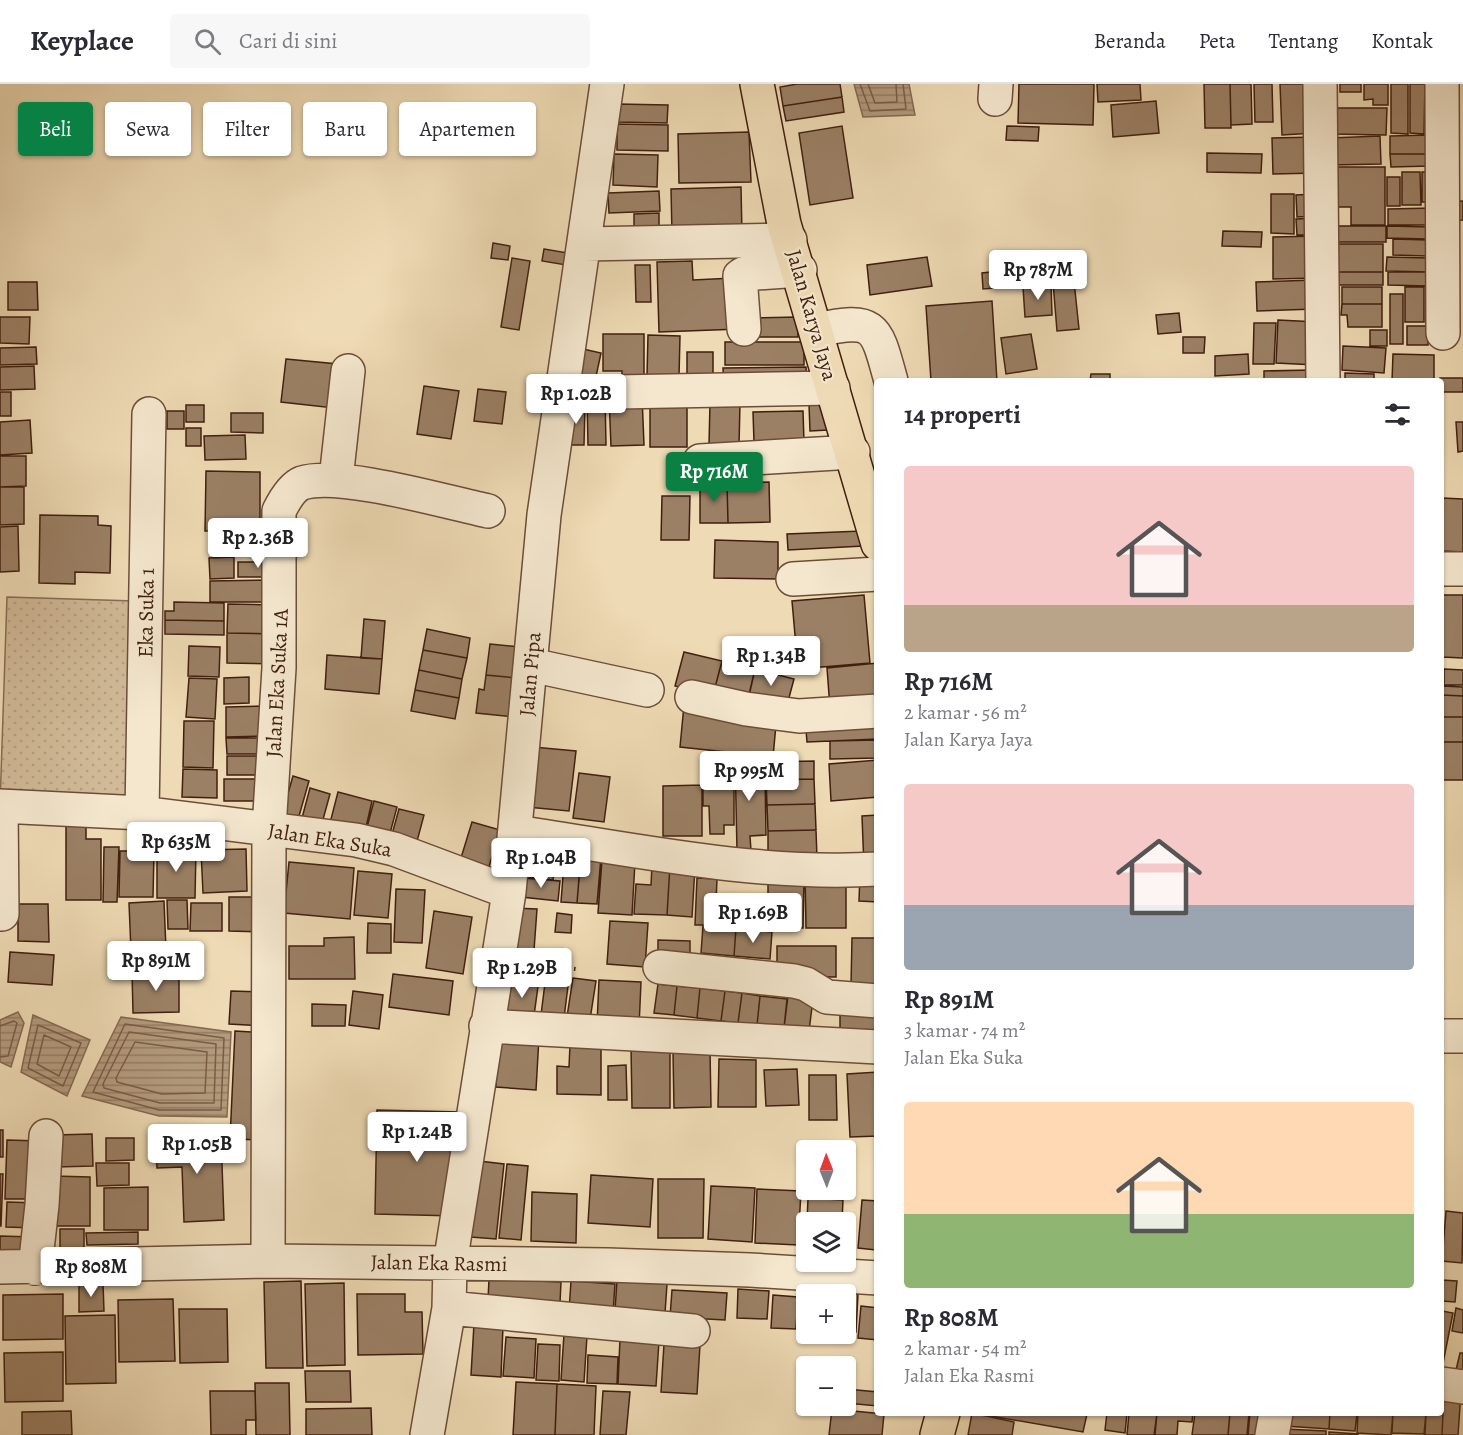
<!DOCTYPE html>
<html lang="id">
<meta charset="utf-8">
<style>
:root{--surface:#fff;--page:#f7f7f7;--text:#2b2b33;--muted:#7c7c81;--line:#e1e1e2;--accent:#0b8043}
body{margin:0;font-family:Alegreya,serif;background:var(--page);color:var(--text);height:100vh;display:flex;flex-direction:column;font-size:22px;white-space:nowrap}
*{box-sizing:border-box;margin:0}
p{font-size:20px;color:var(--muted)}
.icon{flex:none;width:33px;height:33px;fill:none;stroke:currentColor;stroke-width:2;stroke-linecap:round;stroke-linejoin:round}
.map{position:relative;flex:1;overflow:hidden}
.drawer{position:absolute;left:874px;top:294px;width:570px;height:1038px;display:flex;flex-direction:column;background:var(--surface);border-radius:6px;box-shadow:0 2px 4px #0004}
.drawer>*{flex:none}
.guide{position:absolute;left:18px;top:18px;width:570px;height:54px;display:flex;gap:12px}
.needle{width:39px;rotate:359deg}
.tools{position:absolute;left:796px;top:1056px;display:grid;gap:12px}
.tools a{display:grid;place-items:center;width:60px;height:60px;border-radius:6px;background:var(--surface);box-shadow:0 2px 4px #0004;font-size:30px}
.price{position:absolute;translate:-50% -51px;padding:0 14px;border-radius:6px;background:#fff;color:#222;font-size:20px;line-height:39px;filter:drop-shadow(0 2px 3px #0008)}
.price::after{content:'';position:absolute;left:50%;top:36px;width:18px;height:14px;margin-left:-9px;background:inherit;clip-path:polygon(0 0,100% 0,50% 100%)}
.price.selected{background:var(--accent);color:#fff}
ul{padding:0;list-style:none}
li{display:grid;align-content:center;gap:12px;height:318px;padding:0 30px}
li span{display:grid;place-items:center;height:186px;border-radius:6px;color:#555}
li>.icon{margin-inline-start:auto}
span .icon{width:108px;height:108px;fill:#fffc;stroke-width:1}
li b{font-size:26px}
h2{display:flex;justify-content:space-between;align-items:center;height:72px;padding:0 30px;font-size:26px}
.pill{padding:0 21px;border-radius:6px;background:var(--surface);box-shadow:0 2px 4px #0004;font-size:21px;line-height:54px}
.pill.selected{background:var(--accent);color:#fff}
header{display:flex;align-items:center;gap:36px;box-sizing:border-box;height:84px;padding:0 30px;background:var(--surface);border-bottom:2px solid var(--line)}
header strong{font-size:28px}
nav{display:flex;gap:33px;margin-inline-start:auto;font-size:21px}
.search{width:420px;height:54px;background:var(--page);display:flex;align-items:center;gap:15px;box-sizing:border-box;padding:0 21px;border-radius:6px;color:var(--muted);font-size:22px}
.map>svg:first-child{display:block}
.grass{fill:url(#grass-dots);stroke:#896c54;stroke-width:1.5}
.water{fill:url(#water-rules);stroke:#856950;stroke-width:1.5}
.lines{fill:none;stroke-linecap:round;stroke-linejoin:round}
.shore{stroke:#7a5c46;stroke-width:1.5}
.building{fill:#9b8065;stroke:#411f0f;stroke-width:1.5}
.minor-casing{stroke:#6c4e38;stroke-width:36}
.major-casing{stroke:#411f0f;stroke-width:36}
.path{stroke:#411f0f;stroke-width:4;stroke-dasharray:1.5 3;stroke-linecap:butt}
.minor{stroke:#f4e7ce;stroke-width:33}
.major{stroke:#eedab4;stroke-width:33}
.labels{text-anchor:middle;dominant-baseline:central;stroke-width:4.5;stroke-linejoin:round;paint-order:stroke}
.street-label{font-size:21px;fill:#411f0f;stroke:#f4e7ce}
</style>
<header>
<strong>Keyplace</strong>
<div class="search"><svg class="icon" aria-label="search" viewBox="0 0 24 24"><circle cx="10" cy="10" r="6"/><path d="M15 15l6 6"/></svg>Cari di sini</div>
<nav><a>Beranda</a><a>Peta</a><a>Tentang</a><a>Kontak</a></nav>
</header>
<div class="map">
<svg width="1463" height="1351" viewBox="0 0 1463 1351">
<defs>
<pattern id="grass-dots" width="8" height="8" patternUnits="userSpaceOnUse" patternTransform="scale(1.5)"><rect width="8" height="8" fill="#d1ba98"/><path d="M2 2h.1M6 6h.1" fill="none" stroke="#b59f82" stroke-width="1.8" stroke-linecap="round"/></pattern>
<pattern id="water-rules" width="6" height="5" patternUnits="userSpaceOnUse" patternTransform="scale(1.5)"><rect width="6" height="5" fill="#b39a7c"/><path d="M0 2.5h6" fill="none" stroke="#937d64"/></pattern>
</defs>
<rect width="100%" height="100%" fill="#eedab4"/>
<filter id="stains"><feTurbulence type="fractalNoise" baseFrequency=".00333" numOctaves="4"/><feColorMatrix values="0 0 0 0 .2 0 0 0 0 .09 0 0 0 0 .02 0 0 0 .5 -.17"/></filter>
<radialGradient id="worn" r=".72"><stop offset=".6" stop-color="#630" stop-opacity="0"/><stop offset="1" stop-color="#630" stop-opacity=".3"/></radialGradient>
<path class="grass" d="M7,513l127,4 -7,207 -127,-4z"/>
<path class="water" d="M854,0h55l6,31 -52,2z
M18,928l6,11 -13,44 -11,-5v-42z
M33,931l57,25 -23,56 -46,-24z
M121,933l110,15 -4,85 -68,-1 -77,-20z"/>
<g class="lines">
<path class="shore" d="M860,0l10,27 36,-2 -3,-25
M868,0l7,19 22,-1 -1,-18
M125,940l99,14 -3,72h-62l-66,-18z
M38,941l43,18 -18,43 -35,-18z
M0,942l14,-5 3,2 -9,33 -8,1
M129,948l87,12 -2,59h-54l-56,-15 -1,-4z
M44,951l27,12 -12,29 -22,-12z
M135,958l72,10 -2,41 -43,1 -45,-12 -1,-4z"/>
</g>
<path class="building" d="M797,0h43l2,13 -59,9 -3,-19z
M1019,0h75l-1,41 -75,-2z
M1097,0h43l1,16 -43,2z
M1204,0h26l1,44h-26z
M1230,0h21l1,40 -21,1z
M1254,0h18l1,38h-18z
M1280,0h33l2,49 -33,2z
M1340,0h21v8h-21z
M1364,0h24v21h-15v-6l-9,1z
M1391,0h17v50l-17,-1z
M1410,0h15l-1,50 -14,-1z
M842,13l2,15 -58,9 -3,-15z
M1156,17l3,32 -46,4 -2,-32z
M617,20l51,1 -1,18 -50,-1z
M1334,24h53l-1,27 -53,-1z
M617,40l51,1v26l-51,-1z
M842,42l11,72 -43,7 -11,-72z
M1007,42l32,1 -1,14 -32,-1z
M749,48l2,50 -72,1 -1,-49z
M1430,51v19h-40v-18z
M1380,52l1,28 -50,1 -1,-27z
M1317,53l1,36 -45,1 -1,-36z
M1207,69l55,1 -1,19 -54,-1z
M614,70l44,1 -1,32 -44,-2z
M1390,70h40v12l-39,1z
M1334,83h51v58h-34v-18h-17z
M1402,88h18l1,33h-19z
M1422,88h13v30h-13z
M1387,93h13v29h-13z
M741,103l1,47 -70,1 -1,-46z
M659,107l1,20 -51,2 -1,-20z
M1271,110h23v40l-23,-1z
M1315,110l1,22 -19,1 -1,-22z
M1463,117v19l-14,1 -2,-19z
M1433,124v17h-45v-16z
M659,129v25l-25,1v-25z
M1320,134v17h-23l-1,-16z
M1334,142h52v16h-51z
M1387,142l42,1 -1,12 -41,-1z
M1223,147l39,1 -1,15 -39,-1z
M1318,152v42l-45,1v-42z
M1393,155l35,1 -1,16 -34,-1z
M493,159l17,3 -2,14 -17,-2z
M1338,160h45v28h-45z
M544,165l24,4 -2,12 -24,-4z
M927,173l5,29 -62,9 -3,-30z
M1387,173l42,1v14l-43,-1z
M512,174l18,3 -11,69 -18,-3z
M692,177l1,19 40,-2 7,51 -81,3 -2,-70z
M635,181h15l1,37h-15z
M1018,185l2,17 -37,3 -1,-16z
M1331,188h52v13h-52z
M1388,188h41l-1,14 -40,-1z
M1315,196v29l-58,2 -1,-29z
M1074,197l5,48 -22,2 -4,-49z
M8,198h29l1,28h-30z
M1051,201l1,30 -27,2 -2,-30z
M1342,203h40v17h-40z
M1405,203h19v35h-19z
M1390,210h13v50h-13z
M992,217l5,80h-66l-5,-75z
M1342,220h40v23h-34l-1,-12h-6z
M1179,229l2,19 -23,2 -2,-19z
M0,233h30l-1,27 -29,-1z
M798,233v20h-45v-19z
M1278,236l40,2 -2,43 -40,-2z
M1254,239h22l-2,41h-21z
M1407,242h21v19h-21z
M1370,246h17v16h-17z
M603,250h41v51h-22v-14h-19z
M1031,250l6,35 -31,5 -5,-36z
M648,251l32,1 -1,41 -32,-1z
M1183,253h22l-1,16h-21z
M725,258h79v23h-79z
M1343,262l43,2 -2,25 -42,-3z
M36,263l1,17 -37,1v-17z
M583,265l18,4 -7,33 -18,-3z
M687,268h26v33h-26z
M1248,270l1,20 -34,2v-20z
M1393,270l41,1v26h-42z
M286,275l52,5 -4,44 -53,-6z
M34,282l1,23 -35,1v-23z
M806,283l1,20 -83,1 -1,-20z
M1312,286v11h-48v-10z
M1345,289l29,1v7h-29z
M1091,290h19v7h-20z
M1440,294h23v14h-21z
M424,302l35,5 -8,48 -34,-5z
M478,305l28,3 -4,32 -28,-3z
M0,308h11v24h-11z
M587,310h18l1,51h-18z
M650,311h37v52h-37z
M642,312l2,49 -33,1 -2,-49z
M710,319h30l-1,43 -30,-1z
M827,319l1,27 -18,1 -1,-27z
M186,321h18v17h-18z
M569,321h16l-1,40h-16z
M167,327h17v18h-17z
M803,327l1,31h-50l-1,-30z
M231,329h32v20l-32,-1z
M30,336l2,33 -32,2v-33z
M1456,338h7v29l-5,1z
M186,344h15v18h-15z
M245,351l1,24 -41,1 -1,-24z
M0,372h26v30l-26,1z
M206,387l54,1v59h-55z
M769,398l1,40 -42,1 -1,-40z
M700,399h27l1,40h-28z
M0,403h24v37l-24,1z
M662,412h28l-1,44h-28z
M1442,414l21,1v53l-21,-1z
M40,431l58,1v9l13,1 -1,47 -35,-1v12l-36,-1z
M18,442l1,45 -19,1v-45z
M862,447l1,15 -75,4 -1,-16z
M715,456l63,2v37l-64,-1z
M254,457h17l1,12 -17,1z
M234,473v21l-24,1 -1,-21z
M238,478h39v15h-39z
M273,496v22h-63v-21z
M864,511l6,68 -72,6 -6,-68z
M1442,511h21v63l-21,-1z
M174,518l50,1v18l-59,-1v-9h9z
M228,520l48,1v29l-49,-1z
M364,535l21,2 -3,38 -21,-1z
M165,536l59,1v14l-59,-1z
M427,545l43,9 -3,20 -44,-8z
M227,549l49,1 -1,30 -48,-1z
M490,560l30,3 -3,31 -31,-3z
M189,562l31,1 -1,30 -31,-1z
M423,566l44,8 -5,21 -43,-9z
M684,568l38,9 -9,34 -38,-9z
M327,571l55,4 -3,35 -54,-5z
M722,577l33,8 -8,34 -34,-8z
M878,579v41l-48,4 -3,-40z
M755,585l39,10 -7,26 -38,-9z
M1444,585l19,1v15h-19z
M419,586l43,9 -3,19 -44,-8z
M486,591l31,3 -1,39 -40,-4 3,-24 5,1z
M249,593v26l-25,1v-26z
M189,594l28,1 -2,40 -29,-2z
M1442,602l21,1v9l-21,-1z
M415,606l44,8 -4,21 -44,-8z
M1442,611l21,1v21h-21z
M684,621l93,9 -4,43 -93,-10z
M267,622l1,30 -42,1v-30z
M878,631v24l-71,3 -2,-24z
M1442,633h21v25h-21z
M184,637h30l-1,47 -30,-1z
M226,654h42v16h-41z
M878,656v18l-48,1v-18z
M1442,658h21v38h-21z
M533,663l43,4 -7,60 -42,-4z
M735,671h19v20h11l1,60 -16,1 1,15h-14z
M227,672h42v19h-42z
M878,676v37l-47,4 -2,-37z
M814,677v18l-48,1v-18z
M703,681h31v60h-10v9h-14l-1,-28h-6z
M183,685l34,1v28l-35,-1z
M579,689l31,4 -6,45 -31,-4z
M293,692l16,5 -12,42 -16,-5z
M224,695h45v22h-45z
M814,695l1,25 -48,1 -1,-25z
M702,701v51h-39v-50z
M310,704l20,6 -8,29 -20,-5z
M338,708l34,9 -8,35 -35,-9z
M374,717l23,6 -8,30 -23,-6z
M815,720l1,26 -48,1 -1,-26z
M399,725l25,6 -8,30 -25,-7z
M878,731v51l-14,1 -2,-51z
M66,738h20v17h15v61h-35z
M472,738l28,8 -15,50 -28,-9z
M816,746l1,28 -49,1v-28z
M104,763h15l-2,55h-14z
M157,765h39l-1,49h-38z
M246,765l1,42 -44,2 -2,-43z
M519,765l37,5 -3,26 -37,-4z
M565,766l16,2 -4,51 -16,-1z
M120,767h34l-1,46h-34z
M581,771l20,2 -4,47 -20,-1z
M602,776l33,2 -3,53 -34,-2z
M289,778l65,6 -4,51 -66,-6z
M652,781h18l-3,50 -33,-1 2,-30 15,1z
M670,781l25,2 -3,50 -25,-2z
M358,787l34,3 -4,44 -34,-3z
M805,789l41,12v43h-40z
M860,790h18v28l-19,-1z
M768,793h36l-1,51 -35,-1z
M523,794l37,3 -2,20 -37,-4z
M697,794l20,1 -2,46h-20z
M396,805l29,1 -3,53 -28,-1z
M229,813h33v35l-33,-1z
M718,813l35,1 -1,28 -35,-1z
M167,816h20l1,29h-20z
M164,817l2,49 -35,1 -2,-48z
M191,819h31v28h-32z
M18,820h30l1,38 -31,-1z
M512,824l25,1 -3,41 -25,-2z
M434,827l38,6 -9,57 -37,-6z
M557,829l15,2 -1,18 -16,-1z
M610,837l38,2 -3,44 -38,-3z
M368,839l23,1v29h-24z
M703,842l33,2 -2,28 -33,-3z
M736,844l36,4 -2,27 -36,-3z
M354,853l1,42h-66v-33h35v-8z
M852,854h26v48l-27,-1z
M658,856l32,1v18l-32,-1z
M777,862h59v31l-59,-1z
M10,868l44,3 -2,30 -44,-3z
M132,887h47v41l-46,1z
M393,890l60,7 -4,34 -60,-8z
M510,891l29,4 -6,44 -29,-4z
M546,891l23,3 -6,48 -23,-3z
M573,894l23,3 -7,45 -23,-3z
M599,896l42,2 -2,45 -42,-2z
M658,900l19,2 -3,29 -20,-2z
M677,902l23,2 -3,30 -23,-3z
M700,904l25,3 -4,30 -24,-3z
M789,904l25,3 -5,40 -25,-3z
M231,907l35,1 -1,34 -36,-2z
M353,907l30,4 -4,34 -30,-4z
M725,907l17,2 -4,30 -17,-2z
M742,909l18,3 -3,29 -19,-2z
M760,912l27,3 -3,29 -27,-3z
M312,920l34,1 -1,21h-33z
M840,925l38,1v27l-38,-1z
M235,947l31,2 -5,107 -31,-1z
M499,950l40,3 -3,53 -40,-3z
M570,961h31v50l-44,-1v-28l12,1z
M631,962l39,1v61h-38z
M710,966l1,57 -37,1 -1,-57z
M719,975l37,1v47h-38z
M626,981l1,35h-19v-34z
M797,985l2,36 -33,1 -2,-36z
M878,988v64l-28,1 -3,-63z
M809,991h27l1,45h-28z
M377,1026l82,2 -3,104 -81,-2z
M0,1046h3v27h-3z
M92,1050l1,32 -37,1 -1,-32z
M221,1053l3,83 -40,2 -2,-55 -25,1 -1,-28z
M106,1054h28v22l-28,1z
M7,1056l33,1 -1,58h-34z
M479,1077l25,3 -8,75 -25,-2z
M96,1079h33v22l-32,1z
M507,1080l21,2 -7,74 -22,-2z
M0,1090h3l-2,52h-1z
M591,1091l62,4 -3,48 -62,-4z
M53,1092l37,1v49h-38z
M658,1095h46l-1,59h-45z
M711,1102l44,2 -3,54 -44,-3z
M148,1103v43h-44v-42z
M757,1105l44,2 -3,54 -43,-2z
M532,1108l45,2 -1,49 -45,-2z
M808,1114l35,2 -1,22h-35z
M862,1116l16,1 -2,49 -18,-2z
M7,1118l30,1 -1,25 -30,-1z
M1446,1127l17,2 -1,50 -20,-2z
M60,1145h24v20h-24z
M138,1148v12l-51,1 -1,-12z
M0,1152l33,1v22h-33z
M489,1195l72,3 -1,21 -72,-3z
M1442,1196l15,1 -2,21 -13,-1z
M301,1197l2,87h-37l-2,-86z
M571,1197l44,3 -2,29 -44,-2z
M617,1197l50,3 -2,29 -50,-3z
M103,1199l1,28 -25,1v-28z
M344,1199l1,82 -38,1 -2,-82z
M738,1205l31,2 -2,28 -30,-1z
M672,1206l55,3 -2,27 -55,-3z
M817,1208l41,2 -2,38 -10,-1v-37h-29z
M63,1210v45l-60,1v-45z
M357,1210h48v18h17l1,42 -65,1z
M773,1211l25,2 -2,32 -25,-1z
M798,1213h9v33l-11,-1z
M173,1215l2,62 -56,1 -1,-62z
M861,1222l17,2v32l-20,-2z
M1456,1224l7,2v23l-11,-2z
M179,1225h48l1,53 -48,1z
M1442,1227l11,2 -11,55z
M115,1231l1,68 -50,1 -1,-68z
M474,1240l29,2 -2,51 -30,-2z
M564,1250l23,2 -3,46 -23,-2z
M506,1253l30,2 -2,39 -31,-2z
M620,1255l39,2 -3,45 -38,-2z
M538,1260l22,1 -1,36 -23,-1z
M664,1260l36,1 -3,49 -36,-2z
M63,1268v49l-58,1 -1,-49z
M1460,1269h3v19l-7,-2z
M588,1271l30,2 -1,27 -30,-1z
M305,1287h45l1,31h-45z
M516,1298l41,2 -2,51h-42z
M255,1299h34l1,52h-34z
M557,1300l39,2 -2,49h-39z
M846,1305l32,3v14l-32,-3z
M210,1307h45l1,29h-10v15h-35z
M603,1307l27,1 -4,43h-26z
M1442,1307h2l-2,44h-17l1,-22h16z
M1444,1307l17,1 -3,43h-16z
M371,1324l1,27h-66v-26z
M832,1325l52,5 -2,21h-53z
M71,1327l1,24h-50v-23z
M972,1329l42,9 -2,13h-44z
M974,1329h108l5,1 -4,18z
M1107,1329h20l-2,20 -20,-3z
M1129,1329h28l-3,22h-27z
M1157,1329h36l-1,9 -14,-1 -1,14h-22z
M1195,1329h35l-2,22h-36z
M1230,1329h19l-2,22h-19z
M1250,1329h20l-3,22h-19z
M1286,1329h44l-1,16 -44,-3z
M1330,1329h27l-2,18 -26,-2z
M1358,1329h35l-2,22 -34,-2z
M1393,1329h33l-2,21 -32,-1z
M1284,1345l42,2v4h-43z
M1329,1348l29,2v1h-29z"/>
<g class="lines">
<g class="minor-casing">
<path id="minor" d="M1320,0l3,297
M1442,0l1,249
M995,15l1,-15
M585,160l205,-4
M744,245l-4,-53 3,-2 57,-4
M817,246c59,-13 59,-4 74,51
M563,309l270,-5
M700,377l153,-9
M336,395l12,-108
M1442,485h21
M793,495l85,-5
M531,581l116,25
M692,613l54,12 53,7 79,-5
M0,722l142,7 214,27 38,9 115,43
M1,722l1,108
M142,729l7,-399
M516,748c120,18 240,44 362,37
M660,883l134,14 12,3 21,13 51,4
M486,942l392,21
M1442,952h21
M268,1177l1,-432 10,-161v-157c5,-10 13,-24 23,-28 37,-12 144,19 186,28
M0,1183l268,-6 340,4 142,5 128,8
M35,1184l7,-63 4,-69
M449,1224l244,23
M1442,1300l21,3
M427,1351l22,-127 1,-44 59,-372 35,-377 63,-431
M1272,1351l4,-22"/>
</g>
<g class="major-casing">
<path id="major" d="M757,0l27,140 94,320
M937,1351l6,-22"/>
</g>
<path class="path" d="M525,878l51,7"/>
<use href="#minor" class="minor"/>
<use href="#major" class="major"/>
</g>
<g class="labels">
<g class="street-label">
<text transform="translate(812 231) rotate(74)">Jalan Karya Jaya</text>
<text transform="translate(146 529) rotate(-89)">Eka Suka 1</text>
<text transform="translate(530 590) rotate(-85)">Jalan Pipa</text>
<text transform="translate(277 599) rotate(-87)">Jalan Eka Suka 1A</text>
<text transform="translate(330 756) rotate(9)">Jalan Eka Suka</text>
<text transform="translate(439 1179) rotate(1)">Jalan Eka Rasmi</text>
</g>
</g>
<rect width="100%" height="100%" filter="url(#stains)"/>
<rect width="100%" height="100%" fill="url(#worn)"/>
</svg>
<div class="tools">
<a><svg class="needle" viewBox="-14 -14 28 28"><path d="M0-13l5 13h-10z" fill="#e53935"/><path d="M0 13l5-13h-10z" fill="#7c7c81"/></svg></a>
<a><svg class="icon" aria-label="layers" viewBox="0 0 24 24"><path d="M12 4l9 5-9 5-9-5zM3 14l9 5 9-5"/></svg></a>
<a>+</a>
<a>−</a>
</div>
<b class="price" style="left:1038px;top:217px">Rp 787M</b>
<b class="price" style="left:576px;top:341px">Rp 1.02B</b>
<b class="price selected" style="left:714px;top:419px">Rp 716M</b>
<b class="price" style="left:258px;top:485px">Rp 2.36B</b>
<b class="price" style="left:771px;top:603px">Rp 1.34B</b>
<b class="price" style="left:749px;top:718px">Rp 995M</b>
<b class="price" style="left:176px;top:789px">Rp 635M</b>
<b class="price" style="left:541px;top:805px">Rp 1.04B</b>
<b class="price" style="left:753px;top:860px">Rp 1.69B</b>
<b class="price" style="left:156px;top:908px">Rp 891M</b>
<b class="price" style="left:522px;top:915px">Rp 1.29B</b>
<b class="price" style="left:417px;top:1079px">Rp 1.24B</b>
<b class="price" style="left:197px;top:1091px">Rp 1.05B</b>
<b class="price" style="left:91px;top:1214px">Rp 808M</b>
<div class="guide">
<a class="pill selected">Beli</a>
<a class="pill">Sewa</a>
<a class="pill">Filter</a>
<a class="pill">Baru</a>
<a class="pill">Apartemen</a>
</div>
<section class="drawer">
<h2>14 properti<svg class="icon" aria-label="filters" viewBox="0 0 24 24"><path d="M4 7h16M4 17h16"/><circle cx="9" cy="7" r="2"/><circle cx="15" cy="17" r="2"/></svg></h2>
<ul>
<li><span style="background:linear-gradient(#f6c9c9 75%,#b9a48a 0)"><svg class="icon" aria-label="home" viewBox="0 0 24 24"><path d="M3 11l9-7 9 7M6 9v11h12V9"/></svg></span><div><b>Rp 716M</b><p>2 kamar · 56 m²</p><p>Jalan Karya Jaya</p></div></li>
<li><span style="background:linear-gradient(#f6c9c9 65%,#9aa5b1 0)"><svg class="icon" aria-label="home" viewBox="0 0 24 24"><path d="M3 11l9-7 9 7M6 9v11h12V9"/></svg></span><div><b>Rp 891M</b><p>3 kamar · 74 m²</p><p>Jalan Eka Suka</p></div></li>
<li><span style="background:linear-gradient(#ffd9b3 60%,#8fb573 0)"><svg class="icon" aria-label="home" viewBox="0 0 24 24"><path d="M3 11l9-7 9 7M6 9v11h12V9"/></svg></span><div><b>Rp 808M</b><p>2 kamar · 54 m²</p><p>Jalan Eka Rasmi</p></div></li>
</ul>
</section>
</div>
